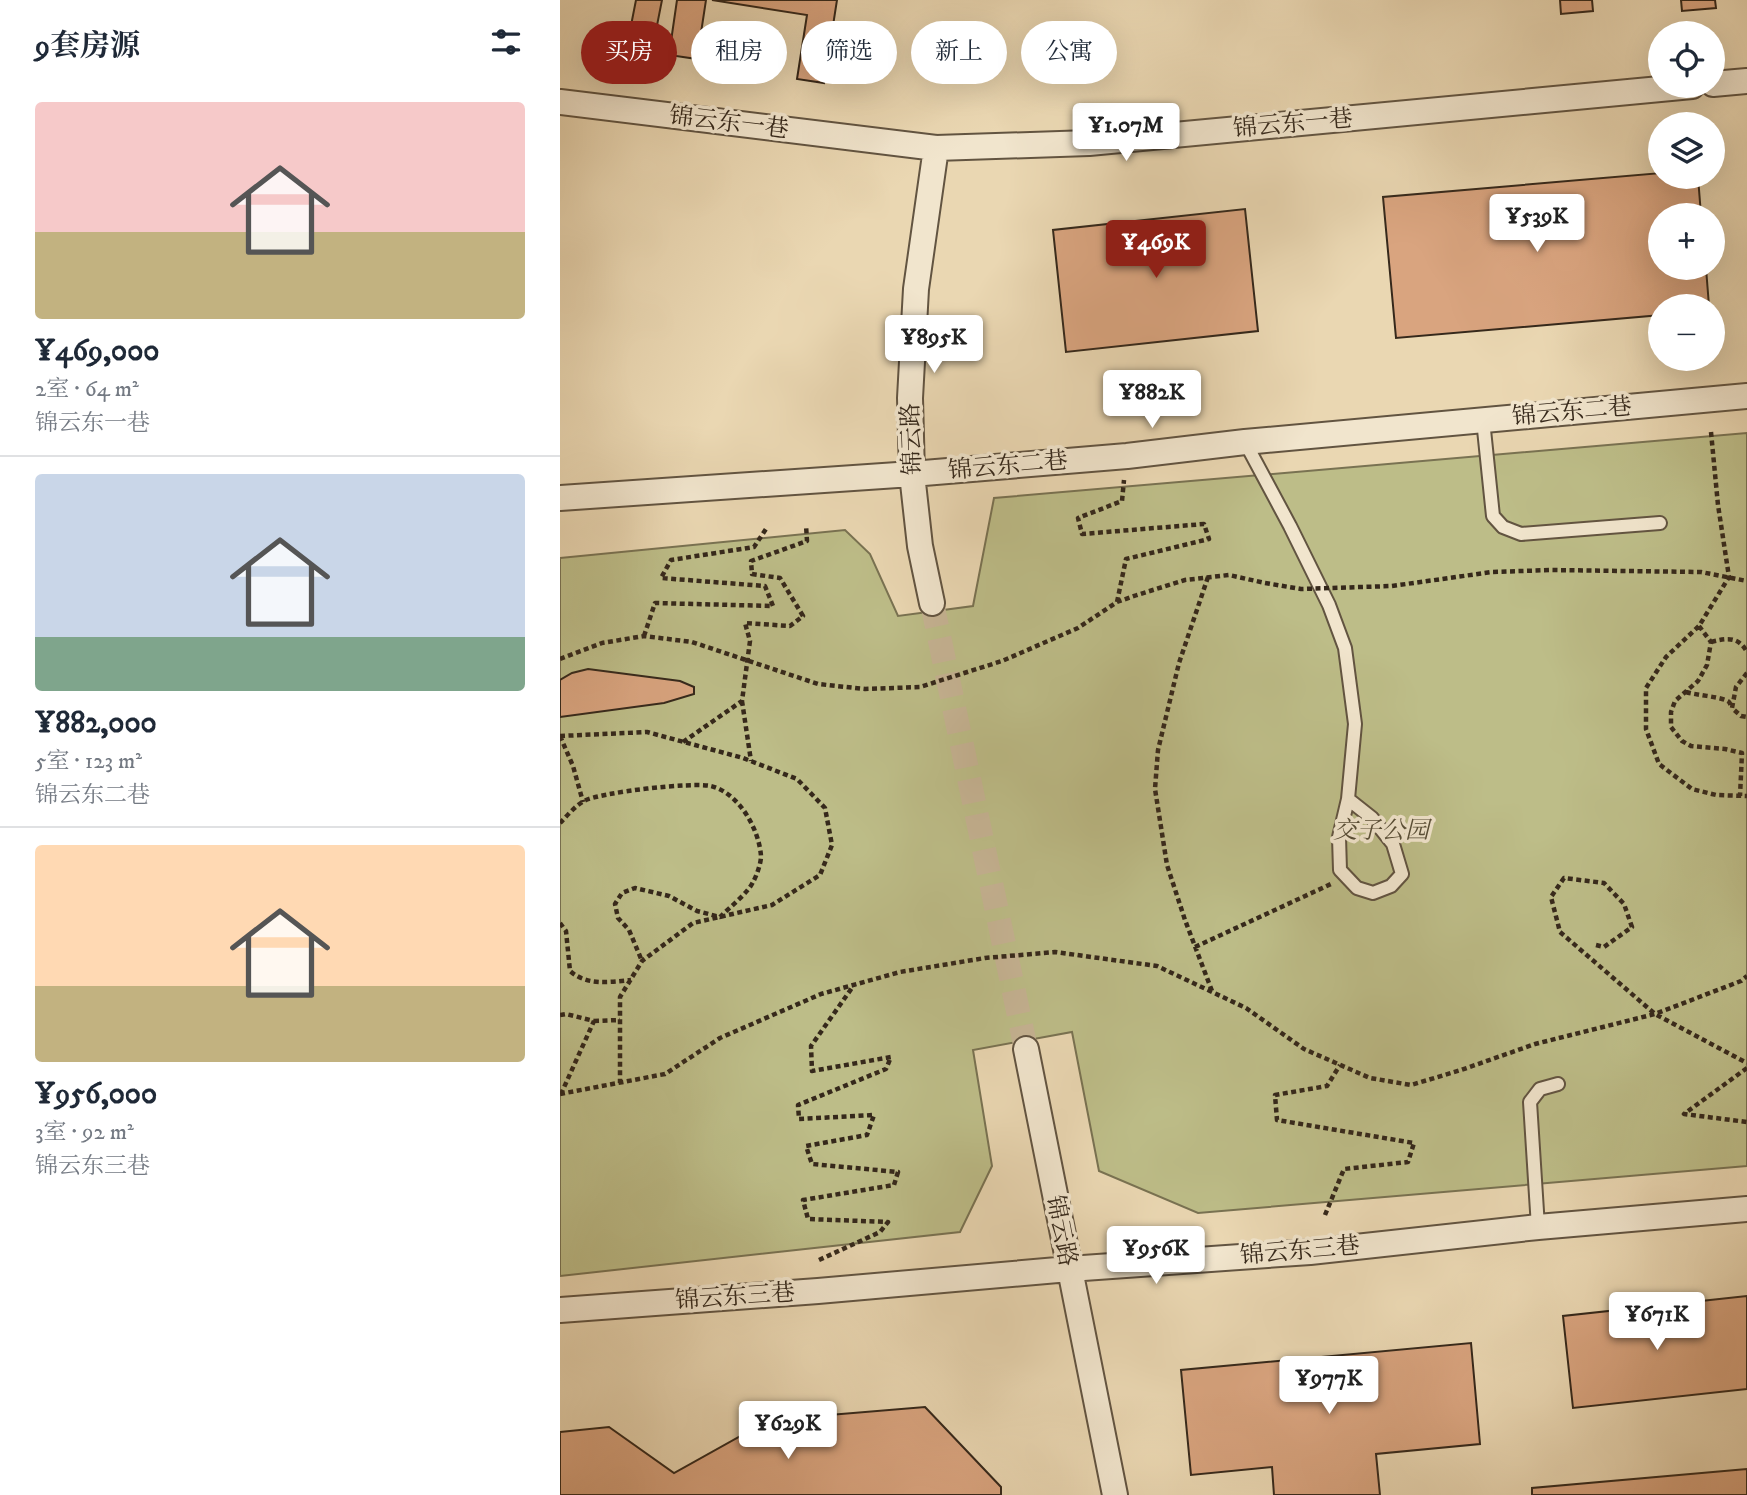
<!DOCTYPE html>
<html lang="zh">
<meta charset="utf-8">
<style>
:root{--surface:#fff;--page:#f2f2f3;--text:#1f2937;--muted:#747a83;--line:#e0e1e3;--accent:#8f2418}
body{margin:0;font-family:"IM FELL DW Pica","Noto Serif SC",serif;background:var(--page);color:var(--text);height:100vh;display:flex;flex-direction:column;font-size:26px;white-space:nowrap}
*{box-sizing:border-box;margin:0}
p{font-size:23px;color:var(--muted)}
.icon{flex:none;width:38px;height:38px;fill:none;stroke:currentColor;stroke-width:2;stroke-linecap:round;stroke-linejoin:round}
.map{position:relative;flex:1;overflow:hidden}
.panel{display:flex;flex-direction:column;background:var(--surface);width:560px}
.panel>*{flex:none}
.top-card{position:absolute;left:21px;top:21px;width:665px;height:63px;display:flex;gap:14px}
.buttons{position:absolute;left:1088px;top:21px;display:grid;gap:14px}
.buttons a{display:grid;place-items:center;width:77px;height:77px;border-radius:50%;background:var(--surface);box-shadow:0 7px 28px #0002;font-size:35px}
.price{position:absolute;translate:-50% -60px;padding:0 16px;border-radius:7px;background:#fff;color:#222;font-size:23px;line-height:46px;filter:drop-shadow(0 2px 4px #0008)}
.price::after{content:'';position:absolute;left:50%;top:42px;width:21px;height:16px;margin-left:-10px;background:inherit;clip-path:polygon(0 0,100% 0,50% 100%)}
.price.active{background:var(--accent);color:#fff}
ul{padding:0;list-style:none}
li{display:grid;align-content:center;gap:14px;height:371px;padding:0 35px}
li+li{border-top:2px solid var(--line)}
li span{display:grid;place-items:center;height:217px;border-radius:7px;color:#555}
li>.icon{margin-inline-start:auto}
span .icon{width:126px;height:126px;fill:#fffc;stroke-width:1}
li b{font-size:30px}
h2{display:flex;justify-content:space-between;align-items:center;height:84px;padding:0 35px;font-size:30px}
.tag{padding:0 24px;border-radius:32px;background:var(--surface);box-shadow:0 7px 28px #0002;font-size:24px;line-height:63px}
.tag.active{background:var(--accent);color:#fff}
main{display:flex;flex:1;min-height:0}
.map>svg:first-child{display:block}
.green{fill:#bdbd88;stroke:#797252;stroke-width:2}
.building{fill:#d9a47f;stroke:#35281b;stroke-width:2}
.lines{fill:none;stroke-linecap:round;stroke-linejoin:round}
.minor-tunnel{stroke:#c6b494;stroke-width:24;stroke-dasharray:24 12;stroke-linecap:butt}
.service-casing{stroke:#625441;stroke-width:16}
.minor-casing{stroke:#625441;stroke-width:28}
.path{stroke:#35281b;stroke-width:4.5;stroke-dasharray:5 3.5;stroke-linecap:butt}
.service{stroke:#f1e5cd;stroke-width:12}
.minor{stroke:#f1e5cd;stroke-width:24}
.path-bridge{stroke:#35281b;stroke-width:4.5;stroke-dasharray:5 3.5;stroke-linecap:butt}
.labels{text-anchor:middle;dominant-baseline:central;stroke-width:7;stroke-linejoin:round;paint-order:stroke}
.street-label{font-size:24px;fill:#35281b;stroke:#f1e5cd}
.park-label{font-size:24px;font-style:italic;fill:#574d36;stroke:#f1e5cd}
</style>
<main>
<section class="panel">
<h2>9套房源<svg class="icon" aria-label="filters" viewBox="0 0 24 24"><path d="M4 7h16M4 17h16"/><circle cx="9" cy="7" r="2"/><circle cx="15" cy="17" r="2"/></svg></h2>
<ul>
<li><span style="background:linear-gradient(#f6c9c9 60%,#c2b280 0)"><svg class="icon" aria-label="home" viewBox="0 0 24 24"><path d="M3 11l9-7 9 7M6 9v11h12V9"/></svg></span><div><b>¥469,000</b><p>2室 · 64 m²</p><p>锦云东一巷</p></div></li>
<li><span style="background:linear-gradient(#c9d6e8 75%,#7fa58c 0)"><svg class="icon" aria-label="home" viewBox="0 0 24 24"><path d="M3 11l9-7 9 7M6 9v11h12V9"/></svg></span><div><b>¥882,000</b><p>5室 · 123 m²</p><p>锦云东二巷</p></div></li>
<li><span style="background:linear-gradient(#ffd9b3 65%,#c2b280 0)"><svg class="icon" aria-label="home" viewBox="0 0 24 24"><path d="M3 11l9-7 9 7M6 9v11h12V9"/></svg></span><div><b>¥956,000</b><p>3室 · 92 m²</p><p>锦云东三巷</p></div></li>
</ul>
</section>
<div class="map">
<svg width="1187" height="1495" viewBox="0 0 1187 1495">
<rect width="100%" height="100%" fill="#ead7b2"/>
<filter id="stains"><feTurbulence type="fractalNoise" baseFrequency=".00286" numOctaves="4"/><feColorMatrix values="0 0 0 0 .2 0 0 0 0 .09 0 0 0 0 .02 0 0 0 .5 -.17"/></filter>
<radialGradient id="worn" r=".72"><stop offset=".6" stop-color="#630" stop-opacity="0"/><stop offset="1" stop-color="#630" stop-opacity=".3"/></radialGradient>
<path class="green" d="M1187,433v733l-549,47 -99,-42 -27,-139 -99,18 19,116 -32,66 -400,44v-718l285,-28 25,24 28,62 75,-10 21,-108z"/>
<path class="building" d="M76,0h26l-13,66 -25,-5z
M117,0h29l-9,59 -28,-4z
M152,0h125l-13,83 -27,-4 10,-64z
M1000,0h32l1,11 -32,3z
M1121,0h34l1,8 -34,3z
M1101,173v4h37l3,38h-40v53h45l3,38h-48v9l-265,23 -13,-141z
M685,209l13,122 -192,21 -13,-122z
M28,669l92,12 14,6v7l-30,9 -104,14v-37l12,-7z
M1187,1296v93l-174,19 -10,-92z
M911,1343l9,101 -104,10 4,41h-106l-2,-28 -81,8 -10,-105z
M365,1407l76,80v8h-441v-63l49,-5 65,46 95,-53z
M1187,1469v26h-215v-7z"/>
<g class="lines">
<path class="minor-tunnel" d="M372,603l94,446"/>
<g class="service-casing">
<path id="service" d="M923,420l10,96 10,11 18,7 139,-11
M685,442l45,84 39,79 16,43 10,76 -7,75 -9,38 1,33 17,18 16,5 18,-7 11,-12 -9,-30 -21,-26 -24,-19
M978,1227l-8,-125 10,-13 18,-5"/>
</g>
<g class="minor-casing">
<path id="minor" d="M1153,84l34,-3
M0,102l376,46 153,-5 603,-57
M0,498l352,-24 215,-18 118,-14 502,-46
M372,603l-12,-57 -8,-72 -2,-76 6,-109 20,-141
M466,1049l89,446
M0,1310l258,-19 251,-22 241,-17 228,-25 209,-18"/>
</g>
<path class="path" d="M1151,432l7,73 11,72 -30,49 -33,31 -20,31v41l13,35 33,25 24,6 31,1
M648,577l-29,86 -21,87 -3,39 12,76 18,55 27,71
M832,586l100,-14 59,-2 150,2 46,9
M557,602l9,-43 83,-20 -5,-15 -122,10 -4,-16 44,-17 2,-21
M1139,626l12,16 -4,23 -9,16 -23,20 -4,11v15l11,14 9,5 34,3 17,4 -2,43
M84,636l11,-33 118,3 -8,-20 -104,-8 10,-18 83,-13 12,-18
M1151,642c16,-4 27,-6 36,10
M0,659l42,-16 42,-7 48,6 126,42 47,5 55,-2 82,-26 76,-33 39,-26 20,-7 48,-15 44,-5 36,8
M1187,673l-11,14 -4,21 9,8 6,1
M1126,692c9,3 38,5 43,10 1,1 2,4 3,6
M182,701l9,60
M0,736l87,-4 96,26 54,21 28,29 7,37 -12,30 -48,30 -79,18 -51,38 -22,36v86
M0,736l13,30 10,36
M123,742l59,-41 8,-60 -5,-18 45,3 13,-10 -23,-38 -28,-4 -1,-13 56,-20 -1,-16
M0,823c7,-7 15,-17 24,-22 17,-9 108,-19 127,-15 28,7 48,43 50,70 0,7 -4,19 -8,26 -5,11 -23,25 -33,35l-23,-6 -28,-15 -34,-8 -13,5 -7,11 3,14 11,12 13,31
M0,923l6,8 4,40c17,15 39,11 61,9
M1036,945l8,2 28,-20 -8,-23 -20,-21 -40,-5 -13,19 9,35 95,82 92,49
M635,947l136,-63
M0,1015l6,-1 28,7 -33,73
M34,1021l26,-1
M1187,1068l-63,46 63,8
M0,1094l105,-20 55,-36 101,-44 79,-22 85,-14 70,-6 102,14 89,42 58,41 66,29 41,7 50,-15 74,-26 120,-30 86,-33 6,-5
M765,1215l19,-46 64,-7 6,-19 -137,-23 -2,-25 52,-9 13,-21
M259,1260l61,-28 8,-10 -80,-3 -5,-19 91,-15 4,-13 -86,-8 -6,-18 61,-11 7,-20 -75,4 -1,-14 88,-36 5,-12 -79,14 -1,-25 43,-61"/>
<use href="#service" class="service"/>
<use href="#minor" class="minor"/>
<path class="path-bridge" d="M705,583l36,6 91,-3"/>
</g>
<g class="labels">
<g class="street-label">
<text transform="translate(169 123) rotate(7)">锦云东一巷</text>
<text transform="translate(733 124) rotate(-5)">锦云东一巷</text>
<text transform="translate(1012 412) rotate(-5)">锦云东二巷</text>
<text transform="translate(352 439) rotate(-92)">锦云路</text>
<text transform="translate(448 466) rotate(-5)">锦云东二巷</text>
<text transform="translate(501 1231) rotate(79)">锦云路</text>
<text transform="translate(740 1251) rotate(-5)">锦云东三巷</text>
<text transform="translate(175 1297) rotate(-4)">锦云东三巷</text>
</g>
<g class="park-label">
<text x="821" y="831">交子公园</text>
</g>
</g>
<rect width="100%" height="100%" filter="url(#stains)"/>
<rect width="100%" height="100%" fill="url(#worn)"/>
</svg>
<div class="buttons">
<a><svg class="icon" aria-label="locate" viewBox="0 0 24 24"><circle cx="12" cy="12" r="6"/><path d="M12 2v4M12 18v4M2 12h4M18 12h4"/></svg></a>
<a><svg class="icon" aria-label="layers" viewBox="0 0 24 24"><path d="M12 4l9 5-9 5-9-5zM3 14l9 5 9-5"/></svg></a>
<a>+</a>
<a>−</a>
</div>
<b class="price" style="left:566px;top:163px">¥1.07M</b>
<b class="price" style="left:977px;top:254px">¥539K</b>
<b class="price active" style="left:596px;top:280px">¥469K</b>
<b class="price" style="left:374px;top:375px">¥895K</b>
<b class="price" style="left:592px;top:430px">¥882K</b>
<b class="price" style="left:596px;top:1286px">¥956K</b>
<b class="price" style="left:1097px;top:1352px">¥671K</b>
<b class="price" style="left:769px;top:1416px">¥977K</b>
<b class="price" style="left:228px;top:1461px">¥629K</b>
<div class="top-card">
<a class="tag active">买房</a>
<a class="tag">租房</a>
<a class="tag">筛选</a>
<a class="tag">新上</a>
<a class="tag">公寓</a>
</div>
</div>
</main>
